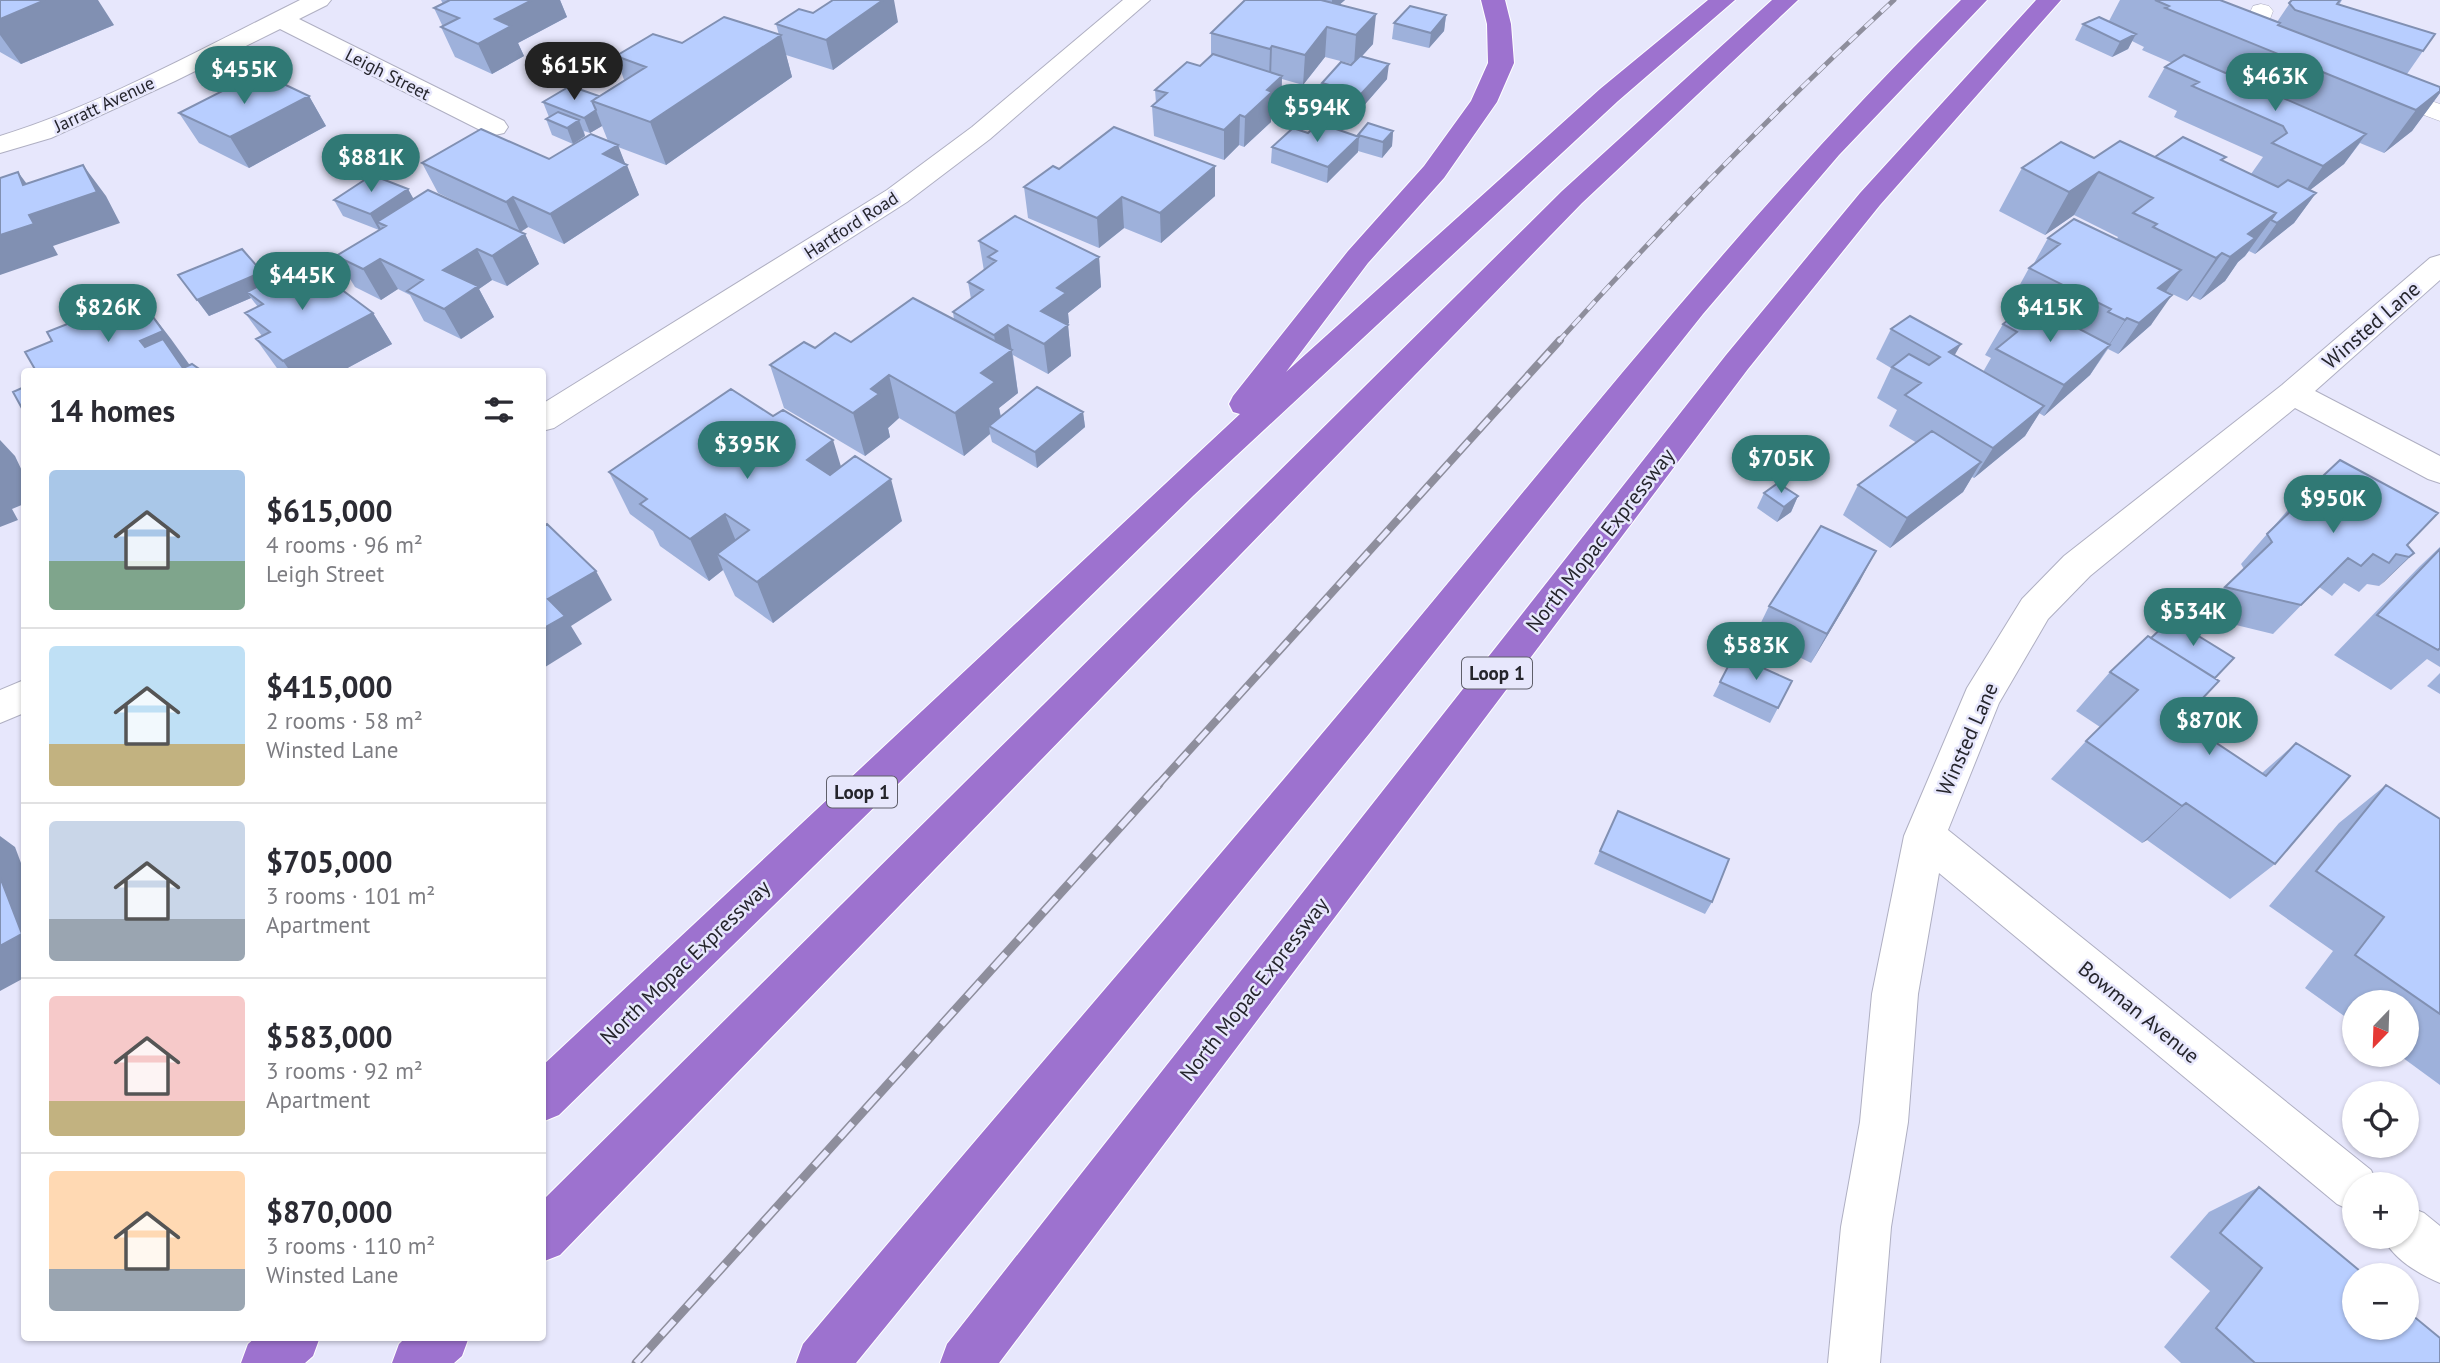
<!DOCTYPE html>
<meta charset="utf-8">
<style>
:root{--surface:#fff;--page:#f2f2f3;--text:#2b2b33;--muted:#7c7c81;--line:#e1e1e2;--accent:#307975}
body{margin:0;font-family:"PT Sans",sans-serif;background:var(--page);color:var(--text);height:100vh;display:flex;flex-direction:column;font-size:26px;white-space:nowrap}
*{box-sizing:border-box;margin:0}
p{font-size:23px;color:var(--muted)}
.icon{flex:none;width:38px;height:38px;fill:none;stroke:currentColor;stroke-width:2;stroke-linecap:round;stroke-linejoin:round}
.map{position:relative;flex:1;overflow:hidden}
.sheet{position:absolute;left:21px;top:368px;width:525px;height:973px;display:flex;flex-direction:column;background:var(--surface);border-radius:7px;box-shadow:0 2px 5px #0004}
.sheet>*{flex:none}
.needle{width:46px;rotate:203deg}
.fabs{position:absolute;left:2342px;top:990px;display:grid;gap:14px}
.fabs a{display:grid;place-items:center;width:77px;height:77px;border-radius:50%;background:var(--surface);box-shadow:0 2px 5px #0004;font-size:35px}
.price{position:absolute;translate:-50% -60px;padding:0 16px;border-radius:24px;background:var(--accent);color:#fff;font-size:23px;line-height:46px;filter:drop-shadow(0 2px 4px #0008)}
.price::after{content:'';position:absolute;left:50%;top:42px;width:21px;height:16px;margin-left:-10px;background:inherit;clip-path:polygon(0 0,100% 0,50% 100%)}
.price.on{background:#222;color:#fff}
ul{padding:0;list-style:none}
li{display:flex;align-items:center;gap:21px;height:175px;padding:0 28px}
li+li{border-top:2px solid var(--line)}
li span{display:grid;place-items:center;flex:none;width:196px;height:140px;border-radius:7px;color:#555}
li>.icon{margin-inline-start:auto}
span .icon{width:84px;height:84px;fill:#fffc;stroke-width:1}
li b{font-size:30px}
h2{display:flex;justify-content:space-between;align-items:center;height:84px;padding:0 28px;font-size:30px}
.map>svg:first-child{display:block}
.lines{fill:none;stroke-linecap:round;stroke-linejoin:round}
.service-casing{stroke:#afafc2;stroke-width:1}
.minor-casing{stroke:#afafc2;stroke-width:2}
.motorway-casing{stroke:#fff;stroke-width:2}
.service{fill:#fff;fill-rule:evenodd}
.minor{fill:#fff;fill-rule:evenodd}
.motorway{fill:#9d72cf;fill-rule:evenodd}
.rail-far2-casing{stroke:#8e8e9c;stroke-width:5}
.rail-far1-casing{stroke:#8e8e9c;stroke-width:8}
.rail-casing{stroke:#8e8e9c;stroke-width:9}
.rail-far2{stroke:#e7e7fc;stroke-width:3.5;stroke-dasharray:11;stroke-linecap:butt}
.rail-far1{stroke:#e7e7fc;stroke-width:5;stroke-dasharray:15;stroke-linecap:butt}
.rail{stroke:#e7e7fc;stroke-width:6;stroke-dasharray:19;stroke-linecap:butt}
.wall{fill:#9eb1db}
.shaded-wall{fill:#8190b2}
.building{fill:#b8ceff;stroke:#8190b2;stroke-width:2}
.labels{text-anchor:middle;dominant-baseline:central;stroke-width:5;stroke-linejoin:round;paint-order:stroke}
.far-street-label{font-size:18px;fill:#25252c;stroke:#e7e7fc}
.shield{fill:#e7e7fc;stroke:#5f5f6a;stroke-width:2}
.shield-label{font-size:19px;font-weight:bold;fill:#25252c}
.street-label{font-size:21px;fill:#25252c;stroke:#e7e7fc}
</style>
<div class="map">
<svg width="2440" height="1363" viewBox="0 0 2440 1363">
<rect width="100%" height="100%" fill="#e7e7fc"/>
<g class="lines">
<g class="service-casing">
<path id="service" d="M2261,4l8,2 4,5 -6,16 9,13 14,7 4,5 -4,5c-23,6 -35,-13 -47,-30l10,-21z
M2382,84l58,20v17l-67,-25 -3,-5 3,-5z"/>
</g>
<g class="minor-casing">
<path id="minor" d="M300,0h31l-4,5 -28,14 205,102 4,6 -4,6 -9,2 -9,-2 -206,-104 -105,52 -124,57 -51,15v-17c101,-31 205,-89 300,-136z
M1123,0h27l-160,139 -83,63 -353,226 -12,3v-27l345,-214 85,-63z
M2440,255v25l-125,111 125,65v27l-12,-4 -133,-71 -205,168 -42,43 -49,84 -51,127 423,340 7,15h-24v27l-17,-8 -398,-331 -21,121 -10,128 -17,105 -11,136h-52l13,-136 19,-105 12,-128 32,-158 63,-148 55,-89 42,-43 218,-171 148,-127z
M24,680v33l-24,10v-33z
M2406,1206l18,7 16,13v57c-21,-9 -47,-24 -57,-46h23z"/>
</g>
<g class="motorway-casing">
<path id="motorway" d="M1481,0h24l6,24 3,39 -17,39 -53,76 -76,85 -82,109 314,-283 108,-89h27l-117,101 -424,394 -635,620 -17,7v-56l698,-652 -7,-2 -4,-8 4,-8 115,-145 76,-85 47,-65 17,-38 -1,-39z
M1772,0h26l-216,203 -1022,1052 -18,7v-61l1020,-1010z
M1961,0h26l-148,155 -136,159 -334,420 -513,629h-60l7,-19c201,-239 406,-474 606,-714 179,-215 352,-434 552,-630z
M2036,0h25l-181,205 -132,164 -749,994h-59l7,-19 779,-989 134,-162z
M256,1337h64l-7,19 -8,7h-64l7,-19z
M406,1337h63l-7,19 -8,7h-62l7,-19z"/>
</g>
<use href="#service" class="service"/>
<use href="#minor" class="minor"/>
<use href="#motorway" class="motorway"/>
<g class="rail-far2-casing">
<path id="rail-far2" d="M1558,342c107,-119 219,-234 336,-342"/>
</g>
<g class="rail-far1-casing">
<path id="rail-far1" d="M1157,786l403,-446"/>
</g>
<g class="rail-casing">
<path id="rail" d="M636,1363l523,-579"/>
</g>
<use href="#rail-far2" class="rail-far2"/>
<use href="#rail-far1" class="rail-far1"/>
<use href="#rail" class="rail"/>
</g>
<path class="wall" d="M0,0l114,25 -93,39 -21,-12z
M441,0h119l7,17 -49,26 6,13 -32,18 -37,-17 -14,-30h2l-9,-19 9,-4z
M1245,0h100l-6,5 34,39 -11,12 25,23 -27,31 -39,-12 1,-15 30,-19 -27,-7 -22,28 -21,-6 -1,27 -10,9v7l-27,25 -5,-2 -15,15 -70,-24 -2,-30 4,-3 -1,-13 45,-24 11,-10v-23z
M2120,0h100l57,22 15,-22h50l-3,5 84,46 -16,23 33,13v6l-28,38 -28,22 -24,-10 -16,21 -34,26 6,3 -22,30 -39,31 -6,-3 -4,5 -7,6 -13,19 -25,19 -8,-4 -5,5 -21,-10 -15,34 -33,29 -10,-5 -18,26 -46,41 -5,-3 -14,23 -51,42 -2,-1 -9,15 -73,56 -47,-33 15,-30 59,-42 -28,-17 8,-16 -20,-12 14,-30 -15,-9 15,-30 64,27 28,16 8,-14 -6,-3 18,-31 23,-18 -14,-7 17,-31 4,-3 15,-27 69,1 1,-2 -44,-22 -29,20 -46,-24 23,-43 72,-10 61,-1 68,4 28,13 12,-17 -89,-40 3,-6 -29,-14 17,-30 7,-4 -30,-13 2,-3 -12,-6 -4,8 -16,8 -37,-17 8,-16 26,-3z
M813,13l85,9 -65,48 -47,-15 6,22 -126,88 -48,-18 21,48 -75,49 -36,-17 -7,5 4,2 14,30 -32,22 -15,-6 -13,9 15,28 -33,22 -37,-18 -14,-26 -12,-6 -17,11 -26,-13 -19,-31 43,-26 -36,-14 -9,-16 74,-11 5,10 85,23 -60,-29 -16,-30 127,-4 59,-18 -6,-15 -12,7 -6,-2 1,5 -12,8 -21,-9 -6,-16 3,-2 -6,-15 56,-6 25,-16 -8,-24 66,-13 97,-8 -3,-11z
M1446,15l-2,16 -15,17 -37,-9 2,-16z
M242,91l67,5 17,30 -77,42 -50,-25 -20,-30z
M1393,131l-1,15 -10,12 -24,-7v1l-31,31 -56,-20 1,-16 36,-14 50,3v-1z
M1024,187l191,9 -54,47 -37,-15 -25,20 -71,-30z
M979,241l120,16 2,30 -33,26 1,10 -2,2h1l3,31 -23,18 -35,-19 5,38 -19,15 2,8 82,-4 2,15 -48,41 -45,-26 -2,-8 -26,22 -65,-38 -11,10 2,9 -25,19 -81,-48 -14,-43 45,-17 36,-6 103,-22 -1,-8 18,-13 -3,-17 16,-11z
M262,272l6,9 43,-1 62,33 19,31 -50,27h-63l-23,-32 6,-3 -17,-23 13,-6 -7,-9 -42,18 -31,-41z
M841,467l61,54 -129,102 -38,-27 -12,-26 -14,11 -49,-35 -7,-15 -23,-17 -21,-42z
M1764,493l34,3 -7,16 -14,10 -20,-14z
M2293,504l114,41 7,8 -35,33 -12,-2 -8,8 -15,-9 -12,13 -13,-9 -46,47 -74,-18 26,-29 19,-18 -3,-5z
M2440,547v120l-13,-8 -36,31 -57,-35 85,-88z
M1860,581l-49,82 -56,-28 14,-29z
M1734,655l58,26 -22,42 -57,-27z
M2110,672l105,6 -33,42 80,53 34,-30 -21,121 -45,35 -83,-59 -5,3 -91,-64 35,-38 14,-14 -24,-16z
M2440,673v21l-13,-8z
M2386,785l54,34v266l-41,-30h7v-52h-52v20l-49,-35 28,-37 -64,-45 70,-83z
M1618,811l94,91 -7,12 -111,-50z
M2259,1187l181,176h-259l-17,-16 46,-56 -40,-34 39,-45z"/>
<path class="shaded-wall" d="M45,0h53l16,25 -93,39 -21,-29v-16z
M532,0h28l7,17 -49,26 6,13 -32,18 -14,-30 17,-25z
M883,0h11l4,22 -65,48 -7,-30z
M1332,0h13l-13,11z
M1376,14l-3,30 -19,21 2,-30z
M1446,15l-2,16 -15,17 2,-15z
M1327,27l-2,30 -22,28 2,-30z
M2136,34l-8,15 -16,8 8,-15z
M781,35l11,42 -126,88 -16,-43z
M1272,46l-1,30 -2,3 1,-30z
M1389,64l-2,15 -27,31 1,-16z
M1282,76l-1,30 -10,9v7l-27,25 1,-30 22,-27z
M2440,91v2l-28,38 -28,22 32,-43z
M309,96l17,30 -77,42 -19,-31z
M596,110l6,16 -12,7 -6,-15z
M1240,115l-1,30 -15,15v-30z
M579,120l6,16 -12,8 -6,-16z
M1393,131l-1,15 -10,12 1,-16z
M2366,134l-22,30 -43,33 22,-31z
M1359,137l-1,15 -31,31 1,-16z
M618,145l8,21 1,-1 12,30 -75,49 -14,-30 53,-60z
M83,165l23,31 14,27 -67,23 5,9 -58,20v-40l29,-20 -6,-30 -5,-13 23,31z
M1215,166v30l-54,47 -1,-30z
M2099,172l-25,43 -29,20 24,-43z
M408,189l9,16 -40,17 4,7 -2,1 -9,-16z
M2316,193l-22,30 -39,31 22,-31z
M513,197l15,30 -8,5 -14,-30z
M1122,197l2,31 -25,20 -2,-30z
M2276,213l-31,43 -7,6 -13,19 -25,19 30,-43 18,-23z
M525,234l14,30 -32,22 -15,-30z
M477,249l15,31 -13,9 15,28 -33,22 -17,-30 -1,-39z
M2222,253l-30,43 -5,5 29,-43z
M1099,257l2,30 -33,26 1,10 -24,19 -4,-31 16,-23z
M380,259l18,30 -17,11 -18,-31z
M2181,270l-21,30 -2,-12z
M262,272l11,16 -26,4 4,6 -42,18 -12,-16z
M2172,295l-21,30 -33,29 21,-31z
M138,296l33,43 23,32h-30l-24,-30z
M373,313l19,31 -50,27h-52l-7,-10z
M2127,318l-37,57 -46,41 20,-31 43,-37 18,-28z
M1008,325l10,68 -19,15 3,17 -13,1 1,8 -26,22 -9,-43 26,-40 17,-13 -4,-25z
M1068,325l3,31 -23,18 -4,-30z
M1961,344l-17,30 5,-22z
M889,375l10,43 -11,10 2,9 -25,19 -12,-43 18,-24z
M2044,406l-19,30 -51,42 19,-30z
M1083,412l2,15 -48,41 -2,-16z
M0,440l15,16 9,19v29l-12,5 6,11 -18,7z
M833,440l13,43 -25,19 -14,-42z
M1981,462l-18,30 -73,56 17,-30z
M891,479l11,42 -129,102 -16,-41z
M1798,496l-7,16 -14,10 7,-15z
M725,514l17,42 -25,-2 6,16 -14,11 -19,-42z
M1876,551l-16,30 -49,82 16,-29z
M2414,553l-30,29 -5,4 30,-29z
M596,571l16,29 -41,26 11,18 -40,25v-40l6,-30z
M2186,803l-39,37 -5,3 40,-37z
M0,836l15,11 9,24v107l-24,13z"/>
<path class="building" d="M0,0h45l-45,19z
M449,0h83l-37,19 16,7 -33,18 -37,-17 18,-9 -25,-10 16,-8z
M833,0h50l-57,40 -50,-16 23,-15 14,4z
M1245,0h76l55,14 -20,21 -29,-8 -22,28 -33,-9 -2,3 -59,-16z
M2155,0h65l60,23 -2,2 162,62v4l-24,19 -251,-102 4,-2z
M2292,0h48l-3,4 98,30 -12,17 -128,-41 -6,-7z
M1410,6l36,9 -15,18 -37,-10z
M724,17l57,18 -131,87 -58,-21 54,-34 -30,-11 37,-22 29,9z
M2099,17l37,17 -16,8 -37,-18z
M1213,54l69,22 -15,14 5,2 -27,25 -5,-2 -16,15 -72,-24 15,-13 -12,-3 32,-28 13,4z
M2184,55l182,79 -43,32 -51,-23 15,-10 -4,-7 -91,-40 7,-4 -34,-15z
M1360,56l29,8 -28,30 -39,-11 19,-21 10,3z
M269,77l40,19 -79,41 -51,-24 53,-27 10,5z
M570,86l29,10 -7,5 4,9 -12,8 -41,-16z
M558,112l21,8 -12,8 -21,-9z
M1319,123l40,14 -31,30 -56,-20 21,-19 15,5z
M1368,123l25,8 -10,11 -25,-7z
M1114,127l101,39 -55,47 -38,-16 -25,21 -73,-31 29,-21 6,3z
M481,129l68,30 42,-25 27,11 -15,9 24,11 -77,49 -37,-17 -7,5 -84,-39z
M2183,137l43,20 -5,3 57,27 10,-7 28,13 -39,30 -6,-3 5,-7 -121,-56z
M2120,141l156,72 -28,21 7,4 -25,19 -8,-4 -6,5 -63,-31 4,-3 -24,-11 20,-15 -54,-26 -30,20 -47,-24 39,-26 33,16z
M83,165l14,27 -68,23 5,9 -34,11v-57l18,-6 5,13z
M372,175l36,14 -38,25 -36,-14z
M428,190l97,44 -33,22 -15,-7 -34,21 35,16 -34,23 -37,-18 16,-11 -43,-21 -17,10 -27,-13 50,-30 -9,-4z
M1015,216l84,41 -42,31 9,5 -25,18 27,14 -24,19 -36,-19 -14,10 -41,-23 30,-22 -15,-8 28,-21 -8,-4 9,-6 -18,-10z
M2074,219l107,51 -23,18 14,7 -33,28 -12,-5 -2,2 -17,-8 3,-3 -82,-41 31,-24 -12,-6z
M242,249l20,23 -65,28 -19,-25z
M295,268l16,12 11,-5 51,38 -90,48 -27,-22 14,-7 -25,-19 18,-9 -16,-12z
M138,296l25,35 -23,10 5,6 18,-8 20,29 9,-4 10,7h-166l-11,-19 27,-11 -5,-9z
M913,298l99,52 -31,23 14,9 -40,31 -66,-38 -18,14 8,5 -26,19 -83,-48 34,-23 11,6 20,-15 16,9z
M2030,303l80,42 -46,40 -68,-36 21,-17 -14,-8z
M1910,316l51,28 -12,8 95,54 -51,42 -88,-53 16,-12 -29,-16 17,-13 20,11 11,-8 -49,-28z
M24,387v25l-11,-20z
M1037,387l46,25 -48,40 -46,-26z
M731,389l42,27 10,-6 50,30 -26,20 23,15 25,-19 36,23 -134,103 -40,-28 32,-24 -24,-16 -35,25 -50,-35 7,-5 -38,-27z
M1932,431l49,31 -74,56 -49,-33z
M2340,460l98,53 -31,32 7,8 -5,4 -13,-3 -7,9 -16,-9 -12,12 -13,-8 -47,47 -76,-18 47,-45 -5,-8 29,-28 -3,-2z
M1778,483l20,13 -14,11 -20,-14z
M547,524l49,47 -48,28 17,17 -23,13v-102z
M1821,526l55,25 -49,83 -58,-28z
M2440,549v99l-2,2 -61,-35z
M2171,619l63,39 -19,20 -64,-40z
M2148,636l71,45 -37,39 84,56 30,-33 54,33 -75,88 -89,-61 -4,3 -96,-65 52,-51 -28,-18z
M1734,655l58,26 -14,27 -58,-26z
M2386,785l54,34v195l-85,-59 29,-38 -68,-46z
M1618,811l111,48 -17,43 -112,-51z
M0,877l22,57 -22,12z
M2259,1187l107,89h-12v52h52v-18l34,28v25h-185l-39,-35 46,-60 -42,-35z"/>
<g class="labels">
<g class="far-street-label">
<text transform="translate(388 74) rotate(27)">Leigh Street</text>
<text transform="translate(104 104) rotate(-25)">Jarratt Avenue</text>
<text transform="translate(851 225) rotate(-33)">Hartford Road</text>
</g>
<g class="shield">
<rect x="1462" y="657.5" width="70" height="31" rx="5"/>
<rect x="827" y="776.5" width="70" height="31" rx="5"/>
</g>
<g class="shield-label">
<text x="1497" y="673">Loop 1</text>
<text x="862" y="792">Loop 1</text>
</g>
<g class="street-label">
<text transform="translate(2371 325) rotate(-41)">Winsted Lane</text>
<text transform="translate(1600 540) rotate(-52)">North Mopac Expressway</text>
<text transform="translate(1967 739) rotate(-66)">Winsted Lane</text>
<text transform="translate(685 962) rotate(-44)">North Mopac Expressway</text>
<text transform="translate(1254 989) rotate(-52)">North Mopac Expressway</text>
<text transform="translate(2139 1012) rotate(39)">Bowman Avenue</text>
</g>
</g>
</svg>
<div class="fabs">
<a><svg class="needle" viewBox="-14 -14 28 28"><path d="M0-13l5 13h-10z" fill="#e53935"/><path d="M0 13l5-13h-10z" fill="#7c7c81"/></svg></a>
<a><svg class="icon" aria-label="locate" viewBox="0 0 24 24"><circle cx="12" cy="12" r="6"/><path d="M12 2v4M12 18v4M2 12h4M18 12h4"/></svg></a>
<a>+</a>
<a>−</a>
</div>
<b class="price on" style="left:574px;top:102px">$615K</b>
<b class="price" style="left:244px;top:106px">$455K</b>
<b class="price" style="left:2275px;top:113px">$463K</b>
<b class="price" style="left:1317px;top:144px">$594K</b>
<b class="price" style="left:371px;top:194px">$881K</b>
<b class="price" style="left:302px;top:312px">$445K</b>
<b class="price" style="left:108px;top:344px">$826K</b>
<b class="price" style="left:2050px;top:344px">$415K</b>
<b class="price" style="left:747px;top:481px">$395K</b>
<b class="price" style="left:1781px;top:495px">$705K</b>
<b class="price" style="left:2333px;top:535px">$950K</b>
<b class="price" style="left:2193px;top:648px">$534K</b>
<b class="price" style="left:1756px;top:682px">$583K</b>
<b class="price" style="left:2209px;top:757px">$870K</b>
<section class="sheet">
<h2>14 homes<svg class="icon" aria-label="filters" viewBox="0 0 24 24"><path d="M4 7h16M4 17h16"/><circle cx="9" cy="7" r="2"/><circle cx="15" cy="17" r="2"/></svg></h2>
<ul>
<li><span style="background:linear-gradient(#a9c7e8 65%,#7fa58c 0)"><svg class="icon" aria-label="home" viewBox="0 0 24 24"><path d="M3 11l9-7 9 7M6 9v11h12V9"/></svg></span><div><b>$615,000</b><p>4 rooms · 96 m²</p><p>Leigh Street</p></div></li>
<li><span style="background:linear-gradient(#bfe0f5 70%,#c2b280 0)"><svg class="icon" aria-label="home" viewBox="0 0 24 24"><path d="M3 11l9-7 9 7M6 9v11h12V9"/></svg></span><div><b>$415,000</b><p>2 rooms · 58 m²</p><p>Winsted Lane</p></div></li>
<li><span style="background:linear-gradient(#c9d6e8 70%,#9aa5b1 0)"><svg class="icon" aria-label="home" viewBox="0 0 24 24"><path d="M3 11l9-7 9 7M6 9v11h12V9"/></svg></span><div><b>$705,000</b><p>3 rooms · 101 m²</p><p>Apartment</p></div></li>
<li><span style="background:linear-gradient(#f6c9c9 75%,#c2b280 0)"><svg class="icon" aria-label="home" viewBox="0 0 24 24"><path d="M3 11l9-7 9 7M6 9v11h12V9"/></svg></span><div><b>$583,000</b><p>3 rooms · 92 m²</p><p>Apartment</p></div></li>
<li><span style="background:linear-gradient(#ffd9b3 70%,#9aa5b1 0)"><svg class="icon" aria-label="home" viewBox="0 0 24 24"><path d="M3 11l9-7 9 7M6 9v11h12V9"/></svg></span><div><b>$870,000</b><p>3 rooms · 110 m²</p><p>Winsted Lane</p></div></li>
</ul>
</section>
</div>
